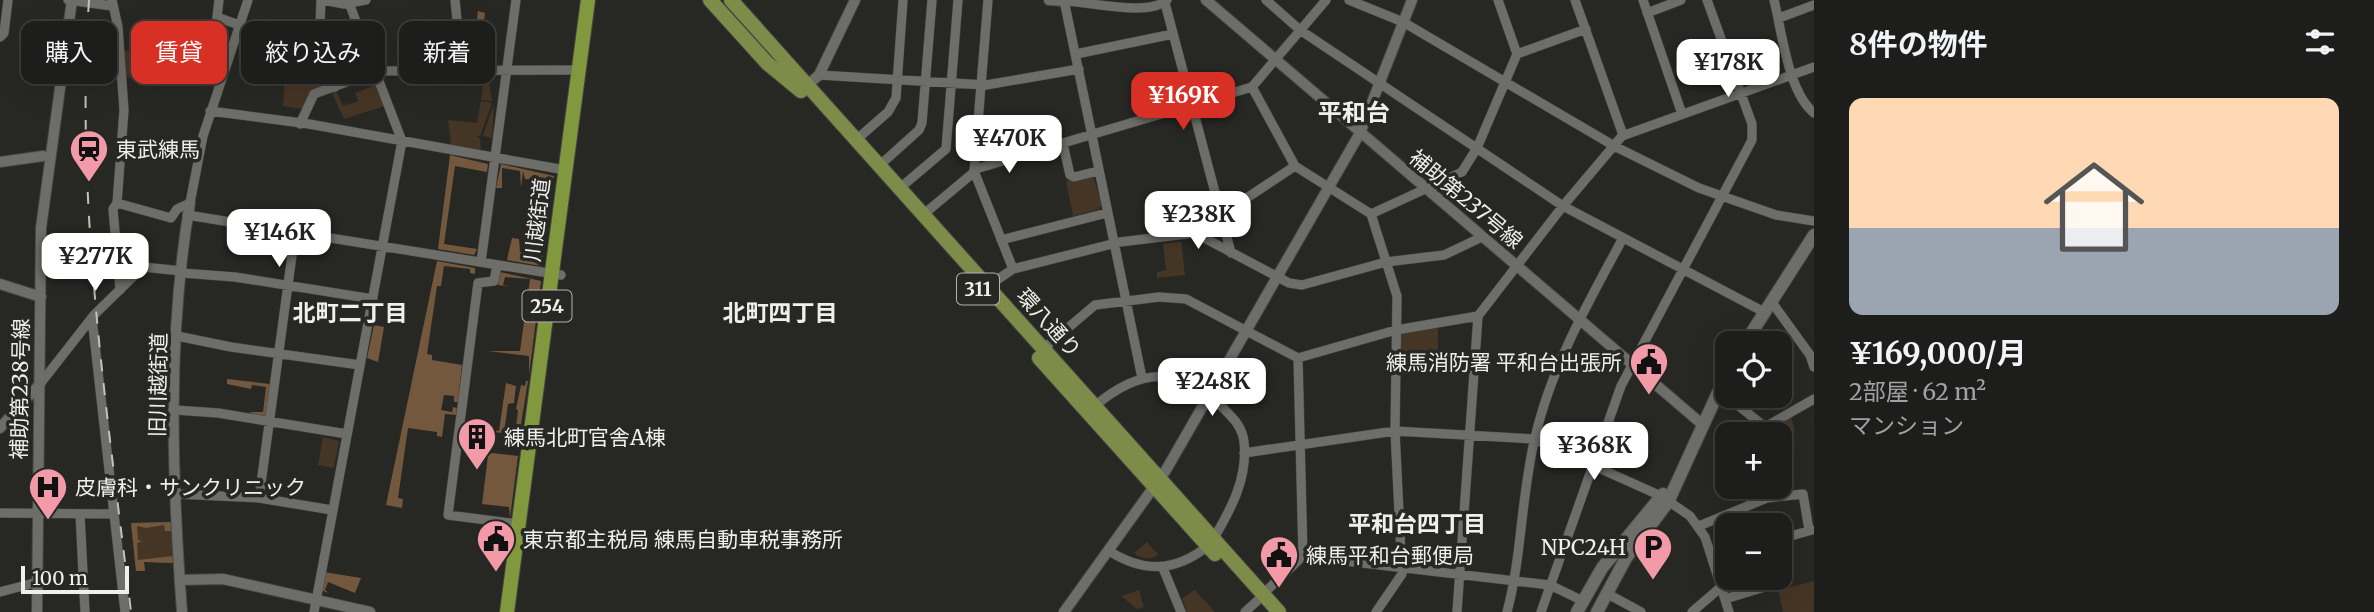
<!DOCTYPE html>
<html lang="ja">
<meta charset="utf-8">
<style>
:root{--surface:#1d1d1b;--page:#2a2a28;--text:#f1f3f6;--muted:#a0a2a3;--line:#3b3b3a;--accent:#d93025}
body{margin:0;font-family:Merriweather,"Noto Sans JP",serif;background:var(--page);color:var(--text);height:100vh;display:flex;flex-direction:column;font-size:26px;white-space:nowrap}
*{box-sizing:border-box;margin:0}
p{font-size:23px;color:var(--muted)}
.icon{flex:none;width:38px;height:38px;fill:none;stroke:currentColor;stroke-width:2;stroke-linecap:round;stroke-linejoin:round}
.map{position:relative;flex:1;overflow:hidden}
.details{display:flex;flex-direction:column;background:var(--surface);width:560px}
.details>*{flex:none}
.top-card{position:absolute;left:21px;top:21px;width:665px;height:63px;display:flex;gap:14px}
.tools{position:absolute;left:1715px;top:331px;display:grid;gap:14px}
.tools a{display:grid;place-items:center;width:77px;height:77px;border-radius:14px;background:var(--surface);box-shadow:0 7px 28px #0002,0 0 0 2px var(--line);font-size:35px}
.scale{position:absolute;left:21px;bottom:18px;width:108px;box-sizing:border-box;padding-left:7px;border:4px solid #efefed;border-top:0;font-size:19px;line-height:24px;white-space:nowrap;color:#efefed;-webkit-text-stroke:5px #272724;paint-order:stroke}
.price{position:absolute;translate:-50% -60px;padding:0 16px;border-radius:14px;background:#fff;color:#222;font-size:23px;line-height:46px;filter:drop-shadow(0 2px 4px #0008)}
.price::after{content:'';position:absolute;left:50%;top:42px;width:21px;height:16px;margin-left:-10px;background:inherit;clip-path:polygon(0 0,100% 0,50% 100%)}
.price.selected{background:var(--accent);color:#fff}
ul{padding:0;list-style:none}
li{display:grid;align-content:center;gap:14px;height:371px;padding:0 35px}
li+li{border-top:2px solid var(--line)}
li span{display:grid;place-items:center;height:217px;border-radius:14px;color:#555}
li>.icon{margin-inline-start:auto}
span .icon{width:126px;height:126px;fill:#fffc;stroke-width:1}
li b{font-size:30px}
h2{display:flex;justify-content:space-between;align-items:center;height:84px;padding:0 35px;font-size:30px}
.pill{padding:0 24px;border-radius:14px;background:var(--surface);box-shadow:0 7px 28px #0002,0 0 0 2px var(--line);font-size:24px;line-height:63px}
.pill.selected{background:var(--accent);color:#fff}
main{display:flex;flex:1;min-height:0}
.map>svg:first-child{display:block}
.green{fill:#453525}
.forest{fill:#73583e}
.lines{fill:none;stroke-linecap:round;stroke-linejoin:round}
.minor-casing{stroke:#464643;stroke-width:10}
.tertiary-casing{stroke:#464643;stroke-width:12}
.secondary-casing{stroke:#464643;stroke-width:14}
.primary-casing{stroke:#464643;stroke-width:16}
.trunk-casing{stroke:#464643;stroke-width:16}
.minor{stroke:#6d6d69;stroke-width:9}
.tertiary{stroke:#6d6d69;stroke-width:10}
.secondary{stroke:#6d6d69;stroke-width:12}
.primary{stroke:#7d8d49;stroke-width:14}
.trunk{stroke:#82983e;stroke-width:14}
.rail{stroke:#c1c1bf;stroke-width:2;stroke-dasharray:12 12;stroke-linecap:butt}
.labels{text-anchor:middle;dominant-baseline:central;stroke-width:7;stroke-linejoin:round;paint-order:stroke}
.shield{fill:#272724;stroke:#b3b3b1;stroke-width:2}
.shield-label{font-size:19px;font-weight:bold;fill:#efefed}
.poi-label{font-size:21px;fill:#efefed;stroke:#272724;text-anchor:start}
.street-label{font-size:21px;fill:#efefed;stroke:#272724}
.neighbourhood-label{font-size:23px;font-weight:bold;fill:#efefed;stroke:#272724}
.quarter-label{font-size:24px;font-weight:bold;fill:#efefed;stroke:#272724}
</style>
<main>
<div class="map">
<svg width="1814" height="612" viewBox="0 0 1814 612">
<rect width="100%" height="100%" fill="#272724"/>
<path class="green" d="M290,27h25l1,23 13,33 -26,26 -20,-3 4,-67z
M170,31l19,3 -2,17 -20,-3z
M159,49l3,16 7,1v13l-45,-2 -2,-26z
M484,76h4l4,25 -11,-1z
M376,85l9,21 -41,13 -13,-28 4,-2 8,17 15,-5 -3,-8z
M481,101l11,2 -12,33h-4l4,2 1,12 -30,-5 -3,-25 29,3z
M494,103l-2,35 -9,-2z
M1093,176l9,29 -3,4 -26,7 -7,-35z
M1181,241l4,34 -28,3v-6l9,-2 -3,-26z
M1438,326v47h-40l3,-41z
M1791,416l4,16 -15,7v-5l-15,-2z
M323,437l16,4 -5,27 -16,-3z
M171,522l2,41 -29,-1 1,9h-9l-5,-48z
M1147,542l11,12c-7,7 -17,5 -24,-1z
M1814,581v31h-31l-5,-22z
M1139,590l5,17 -7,2 -16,-13z
M1195,590l20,22h-28l-5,-14z"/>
<path class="forest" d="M478,11l7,2 -7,55 -18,-1 -1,-15 3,4 -1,7 10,1z
M450,155l38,9 -1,8 -32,-6 -11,78 33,5 -3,6 -36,-6z
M501,164l53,12 -13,90 -34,-6 5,-22 7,1 1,13 14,1 9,-71 -18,-3 -2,-8 -2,17 -1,-17 -18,-3v20h-6z
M437,261l38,7v6l-5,-1v-4l-26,-3 -3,20h-4l-10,68 5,1v5l30,5 -4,37h-4v-6l-10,-1 -3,15 11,2 1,-5 4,1 -1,7 -11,-1 -3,23 -5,-1v-4l-29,-4 -10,70 5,1 -1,9 -16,-3z
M500,272l41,9 -12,94v-19l-41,-5h32l10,-72 -25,-2 -2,8 8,2 -13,-2z
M374,325l10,2 -6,35 -11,-4z
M227,379l43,5 -4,31 -4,3 -13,-6h14l3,-25 -14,-2 -1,4 -24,-5z
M526,381h2l-11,68 2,-12 -4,-1 3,-26 -2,-1 5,-24 4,1z
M506,383l10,3 -2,17 -6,1 -4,29 -31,-2v-3l26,3z
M492,453l26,3 -8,62 -1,-11 -27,-3 6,-49z
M171,522v9h-6l-1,-6 -18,3 -9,-2 1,14 4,1 -5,2 1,17 35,-4v7l-29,-1 1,9h-9l-5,-48z
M324,572l37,6 -6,15 -27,-11 -3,8 4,3 -8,-3z"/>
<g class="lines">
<g class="minor-casing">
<path id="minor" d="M68,0l44,6
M112,0l6,27 6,83 -7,93 -4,6 7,81
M219,0l-2,17 22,8
M321,0l-2,50 16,37
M323,0l21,4 22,-4
M988,0l-14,171 39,98
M1064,0l78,378
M1266,0l34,30 263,176 201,106
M1349,0l54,22 213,125 83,41 77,27 38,6
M1498,0l19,54
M1575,0l48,135
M1643,0l39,114
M1774,0c8,32 14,92 40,113
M1065,1c26,1 83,16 102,-1
M1165,3l66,250
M1647,13l34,-13
M1779,18l35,-13
M0,37l4,-4 4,-33
M1076,54l97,-20
M35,65l27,4
M1732,66l31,-10
M455,70l4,-30 -4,-40
M819,75l167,10 93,-16
M1252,87l43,79 76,48 26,82 -2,135 7,143 -26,38
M210,111l99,13 256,46
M300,124l14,-30 62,-23 203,-1
M856,140l32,-28 8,-14 7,-98
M1063,144l7,31 4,2 24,-6
M880,165l39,-35 3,-7 10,-123
M900,188l46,-39 12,-149
M117,203l54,15 6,-9 13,-6 13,-67 45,-136
M924,214l55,-46 273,-81 74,-87
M1371,214l91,-42 15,-24 40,-94 69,-25
M187,215l374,60
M1221,215l74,-49
M1001,240l106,-27
M481,262l35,-262
M497,265l-3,16 -16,2 -30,232 70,9
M182,273l53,4 138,22
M988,286l25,-17 107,-27 75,-9 94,50 13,2 84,-23 58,-7 38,-18
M1771,301l39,54 4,12
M92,318l33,294
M177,336l54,11 129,18
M1043,349l52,-44 64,-8 27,2 112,59 5,198 -40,38
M1298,358l98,-28 82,-14
M40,384l54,-69 49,-48 39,4
M1719,390l46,37 49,-28
M1095,406c43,-37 85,-42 127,1 11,11 20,19 22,35 4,36 -13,67 -30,96
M175,410l43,3 129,21
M1244,453l151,-22 139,8 127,57 29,20 15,21 24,75
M176,494l83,4 73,12
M259,498l36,-265
M0,513l114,1
M80,514l5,98
M1699,526l68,-28 36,-4 6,36
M1780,539l32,-9
M1109,551c35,22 66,21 99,-5
M1303,556l247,29 33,16
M1714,563l13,-5
M1163,568l18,44
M0,592l38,-10
M1606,593l35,19
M1725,599l43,-13 1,-8
M314,612l88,-471 -53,-138
M1245,612l12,-11
M1457,612l21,-296 85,-110 59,-70 192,-69
M1507,612c15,-56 14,-117 28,-174 16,-71 54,-137 88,-200
M1541,612l80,-226 131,-246v-16l-45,-124
M1692,612l29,-25"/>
</g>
<g class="tertiary-casing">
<path id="tertiary" d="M1049,0l16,1
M1206,0l497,425
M803,89l16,-14 36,-75
M0,162l43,-6
M0,284l41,13
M0,428l40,-44
M180,580l43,-1 147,33
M37,612l4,-384 31,-228
M182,612c-10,-135 -15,-276 8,-409
M1064,612l102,-142 194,-337 52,-133"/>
</g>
<g class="secondary-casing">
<path id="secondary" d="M1745,343l69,-108
M1577,612l25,-44 61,-74
M1597,612l29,-54 42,-56 59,-129"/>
</g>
<g class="primary-casing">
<path id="primary" d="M710,0l57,63 34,28
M731,0l548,612
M1039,358l176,196"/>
</g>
<g class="trunk-casing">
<path id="trunk" d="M507,612l81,-612"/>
</g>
<use href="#minor" class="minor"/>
<use href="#tertiary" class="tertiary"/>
<use href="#secondary" class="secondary"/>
<use href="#primary" class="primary"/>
<use href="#trunk" class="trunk"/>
<path class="rail" d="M89,0c-14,205 18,409 42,612"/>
</g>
<defs>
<g id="station-pin" transform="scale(2.0125)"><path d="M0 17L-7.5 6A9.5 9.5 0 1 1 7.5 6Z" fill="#f39aa9" stroke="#272724"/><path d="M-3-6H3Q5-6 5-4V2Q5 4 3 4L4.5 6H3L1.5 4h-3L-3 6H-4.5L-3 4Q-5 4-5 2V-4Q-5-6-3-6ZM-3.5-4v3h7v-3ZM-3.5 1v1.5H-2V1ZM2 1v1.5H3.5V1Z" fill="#111"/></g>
<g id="civic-pin" transform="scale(2.0125)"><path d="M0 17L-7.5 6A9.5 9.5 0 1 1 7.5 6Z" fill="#f39aa9" stroke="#272724"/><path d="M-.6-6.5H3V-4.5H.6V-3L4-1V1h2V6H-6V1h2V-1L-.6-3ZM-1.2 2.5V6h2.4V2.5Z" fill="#111"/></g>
<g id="building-pin" transform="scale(2.0125)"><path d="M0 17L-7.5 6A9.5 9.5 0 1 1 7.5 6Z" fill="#f39aa9" stroke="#272724"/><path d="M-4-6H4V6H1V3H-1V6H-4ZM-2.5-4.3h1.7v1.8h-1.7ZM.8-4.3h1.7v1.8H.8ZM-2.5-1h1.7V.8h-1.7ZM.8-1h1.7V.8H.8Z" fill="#111"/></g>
<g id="hospital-pin" transform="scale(2.0125)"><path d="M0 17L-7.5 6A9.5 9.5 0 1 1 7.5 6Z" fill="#f39aa9" stroke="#272724"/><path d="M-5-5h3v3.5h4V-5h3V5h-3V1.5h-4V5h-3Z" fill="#111"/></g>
<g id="parking-pin" transform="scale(2.0125)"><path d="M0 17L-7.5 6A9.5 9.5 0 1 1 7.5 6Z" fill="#f39aa9" stroke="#272724"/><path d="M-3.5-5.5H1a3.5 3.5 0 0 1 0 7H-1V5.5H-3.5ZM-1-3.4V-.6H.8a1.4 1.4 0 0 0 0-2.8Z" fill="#111"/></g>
</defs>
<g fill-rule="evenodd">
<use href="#station-pin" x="89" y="149"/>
<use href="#civic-pin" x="1649" y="362"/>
<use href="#building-pin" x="477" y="437"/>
<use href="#hospital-pin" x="48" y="487"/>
<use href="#civic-pin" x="496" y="539"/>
<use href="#parking-pin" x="1653" y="547"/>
<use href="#civic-pin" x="1279" y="555"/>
</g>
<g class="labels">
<g class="shield">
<rect x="957" y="273.5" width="42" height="31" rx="5"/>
<rect x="522.5" y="290.5" width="49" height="31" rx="5"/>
</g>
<g class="shield-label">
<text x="978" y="289">311</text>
<text x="547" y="306">254</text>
</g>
<g class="poi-label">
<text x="116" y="149">東武練馬</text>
<text x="1622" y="362" text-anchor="end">練馬消防署 平和台出張所</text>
<text x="504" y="437">練馬北町官舎A棟</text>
<text x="75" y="487">皮膚科・サンクリニック</text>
<text x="523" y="539">東京都主税局 練馬自動車税事務所</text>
<text x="1626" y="547" text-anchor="end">NPC24H</text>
<text x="1306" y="555">練馬平和台郵便局</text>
</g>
<g class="street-label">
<text transform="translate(1466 199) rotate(40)">補助第237号線</text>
<text transform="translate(537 220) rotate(-83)">川越街道</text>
<text transform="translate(1049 323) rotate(48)">環八通り</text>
<text transform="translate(158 385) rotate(-89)">旧川越街道</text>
<text transform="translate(20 389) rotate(-89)">補助第238号線</text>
</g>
<g class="neighbourhood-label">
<text x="350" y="312">北町二丁目</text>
<text x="780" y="312">北町四丁目</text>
<text x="1417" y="523">平和台四丁目</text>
</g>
<g class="quarter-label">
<text x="1354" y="112">平和台</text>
</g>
</g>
</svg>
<div class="tools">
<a><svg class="icon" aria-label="locate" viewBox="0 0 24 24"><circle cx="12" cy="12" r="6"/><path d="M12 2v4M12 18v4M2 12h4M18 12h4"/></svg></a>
<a>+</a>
<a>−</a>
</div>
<div class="scale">100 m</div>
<b class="price" style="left:1728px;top:99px">¥178K</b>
<b class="price selected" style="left:1183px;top:132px">¥169K</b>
<b class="price" style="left:1009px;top:175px">¥470K</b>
<b class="price" style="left:1198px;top:251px">¥238K</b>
<b class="price" style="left:279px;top:269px">¥146K</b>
<b class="price" style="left:95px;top:293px">¥277K</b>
<b class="price" style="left:1212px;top:418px">¥248K</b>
<b class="price" style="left:1594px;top:482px">¥368K</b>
<div class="top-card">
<a class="pill">購入</a>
<a class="pill selected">賃貸</a>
<a class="pill">絞り込み</a>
<a class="pill">新着</a>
</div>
</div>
<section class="details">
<h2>8件の物件<svg class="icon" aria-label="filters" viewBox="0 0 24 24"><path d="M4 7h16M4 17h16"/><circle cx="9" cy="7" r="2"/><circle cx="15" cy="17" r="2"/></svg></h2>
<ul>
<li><span style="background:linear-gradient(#ffd9b3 60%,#9aa5b1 0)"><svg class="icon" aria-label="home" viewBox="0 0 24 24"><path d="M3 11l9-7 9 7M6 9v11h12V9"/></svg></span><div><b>¥169,000/月</b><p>2部屋 · 62 m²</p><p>マンション</p></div></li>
</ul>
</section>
</main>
